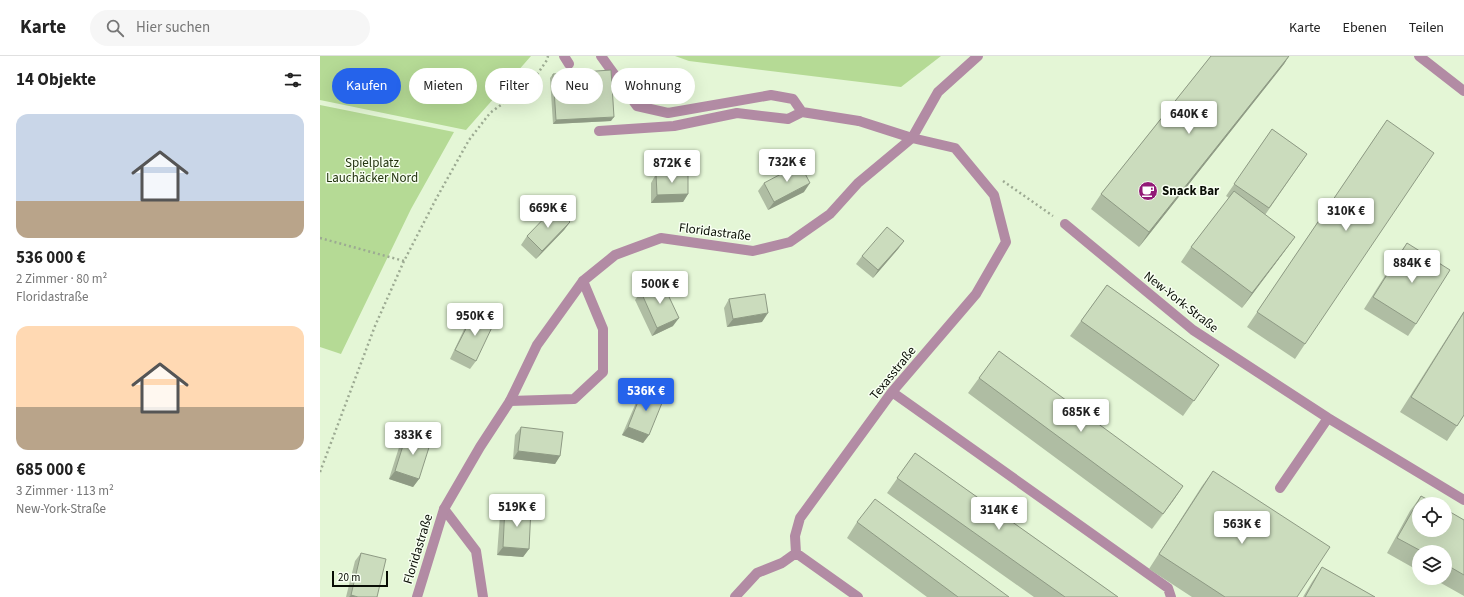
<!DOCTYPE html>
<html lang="de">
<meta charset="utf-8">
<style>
:root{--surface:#fff;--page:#f6f6f6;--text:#222;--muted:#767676;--line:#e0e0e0;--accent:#2563eb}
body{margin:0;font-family:"Source Sans 3",sans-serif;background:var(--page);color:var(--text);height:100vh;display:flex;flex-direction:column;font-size:15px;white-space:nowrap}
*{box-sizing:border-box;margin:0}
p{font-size:13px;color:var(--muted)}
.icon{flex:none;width:22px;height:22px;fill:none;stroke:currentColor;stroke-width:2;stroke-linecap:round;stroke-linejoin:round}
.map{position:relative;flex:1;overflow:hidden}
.panel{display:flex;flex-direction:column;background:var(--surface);width:320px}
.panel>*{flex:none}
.hud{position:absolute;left:12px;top:12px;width:380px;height:36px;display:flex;gap:8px}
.buttons{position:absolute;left:1092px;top:441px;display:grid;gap:8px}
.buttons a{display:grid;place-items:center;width:40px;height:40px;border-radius:50%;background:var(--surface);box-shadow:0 4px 16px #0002;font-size:20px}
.scale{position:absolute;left:12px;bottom:10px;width:56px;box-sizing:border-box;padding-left:4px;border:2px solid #090e05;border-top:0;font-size:11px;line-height:14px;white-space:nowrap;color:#090e05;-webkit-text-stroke:3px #f8fff2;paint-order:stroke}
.price{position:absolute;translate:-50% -34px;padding:0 9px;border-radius:4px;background:#fff;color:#222;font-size:13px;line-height:26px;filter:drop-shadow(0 1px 2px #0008)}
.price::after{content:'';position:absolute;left:50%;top:24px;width:12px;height:9px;margin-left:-6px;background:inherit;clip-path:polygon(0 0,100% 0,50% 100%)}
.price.current{background:var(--accent);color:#fff}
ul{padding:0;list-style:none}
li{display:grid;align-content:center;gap:8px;height:212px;padding:0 16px}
li span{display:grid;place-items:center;height:124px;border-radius:12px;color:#555}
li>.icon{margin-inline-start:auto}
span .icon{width:72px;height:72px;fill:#fffc;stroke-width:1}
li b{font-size:17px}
h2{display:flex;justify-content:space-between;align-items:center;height:48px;padding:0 16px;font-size:17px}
.pill{padding:0 14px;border-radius:18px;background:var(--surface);box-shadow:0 4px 16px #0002;font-size:14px;line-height:36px}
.pill.current{background:var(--accent);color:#fff}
header{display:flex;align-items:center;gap:24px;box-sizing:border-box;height:56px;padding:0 20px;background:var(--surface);border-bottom:1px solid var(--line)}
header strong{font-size:19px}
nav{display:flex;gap:22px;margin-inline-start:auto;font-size:14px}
.search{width:280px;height:36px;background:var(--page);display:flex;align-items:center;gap:10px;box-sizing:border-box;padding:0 14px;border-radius:22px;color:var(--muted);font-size:15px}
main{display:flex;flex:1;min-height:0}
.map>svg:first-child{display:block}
.green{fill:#b5da95}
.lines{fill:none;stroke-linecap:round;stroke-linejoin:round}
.path{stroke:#9caa92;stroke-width:2.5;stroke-dasharray:2 3;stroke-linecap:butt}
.service{stroke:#b28ba4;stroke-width:10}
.minor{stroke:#b28ba4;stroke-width:10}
.wall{fill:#afbda3}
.shaded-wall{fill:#8e9a84}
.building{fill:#cbdcbd;stroke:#8e9a84}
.labels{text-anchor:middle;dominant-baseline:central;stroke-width:3;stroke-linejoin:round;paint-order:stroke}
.park-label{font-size:13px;fill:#23340f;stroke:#f8fff2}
.poi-label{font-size:13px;font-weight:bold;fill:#090e05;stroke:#f8fff2;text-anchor:start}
.street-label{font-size:13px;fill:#090e05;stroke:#f8fff2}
</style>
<header>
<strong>Karte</strong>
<div class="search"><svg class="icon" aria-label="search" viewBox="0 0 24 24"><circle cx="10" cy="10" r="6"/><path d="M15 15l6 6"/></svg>Hier suchen</div>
<nav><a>Karte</a><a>Ebenen</a><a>Teilen</a></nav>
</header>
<main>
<section class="panel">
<h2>14 Objekte<svg class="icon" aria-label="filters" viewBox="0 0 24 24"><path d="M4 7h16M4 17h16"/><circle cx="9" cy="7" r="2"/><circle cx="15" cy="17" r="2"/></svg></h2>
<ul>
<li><span style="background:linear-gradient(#c9d6e8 70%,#b9a48a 0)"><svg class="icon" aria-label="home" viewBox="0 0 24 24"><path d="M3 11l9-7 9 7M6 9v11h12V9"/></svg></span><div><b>536 000 €</b><p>2 Zimmer · 80 m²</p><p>Floridastraße</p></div></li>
<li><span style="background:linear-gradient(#ffd9b3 65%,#b9a48a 0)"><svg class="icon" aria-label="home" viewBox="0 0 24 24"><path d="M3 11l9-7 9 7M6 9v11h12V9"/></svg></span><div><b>685 000 €</b><p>3 Zimmer · 113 m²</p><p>New-York-Straße</p></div></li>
</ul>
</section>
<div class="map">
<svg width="1144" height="541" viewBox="0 0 1144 541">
<rect width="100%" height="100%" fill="#e4f6d6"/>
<path class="green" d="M0,0h211l-65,74 -146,-30z
M355,0h266l-40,31 -212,-26z
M0,49l134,27 -43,77 -70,145 -21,-7z"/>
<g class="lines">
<path class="path" d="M683,125l50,35
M0,182l84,23
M0,416l55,-146 29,-65 32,-62 33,-59 21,-27 42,-31 15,-22 1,-4"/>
<path class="service" d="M281,0l36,50 31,7 103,-18 22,4 9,13
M279,75l75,-5 63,-13 51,6 14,-7 57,9
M190,345l64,-2 29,-27v-43l-20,-48
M124,453l32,42 7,46"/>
<path class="minor" d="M244,0l5,8
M1099,0l45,35
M745,168l128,106 135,88 136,82
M572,336l276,196 3,9
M960,432l48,-70
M476,497l-1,-17 5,-18 92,-126 84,-98 30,-52 -12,-47 -39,-47 -43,-10 -53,-17
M476,497l62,44
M97,541l27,-88 36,-62 30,-46 27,-56 46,-64 32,-26 46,-17 92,13 37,-9 40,-28 28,-31 54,-45 26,-46 40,-36
M415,541l22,-24 25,-10 14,-10"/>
</g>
<path class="wall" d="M891,0h78l-5,8 -145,183 -48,-38 10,-15z
M233,18l58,47 -58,3 -3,-46z
M1067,64l-82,224 -10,15 -48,-32z
M952,73l35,25 -42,61 30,22 -11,15 -42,56 -61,-46 10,-15 38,-49 -3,-2z
M336,118l32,20 -5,8 -32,1v-20z
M444,127l40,9 -36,18 -10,-19z
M250,166l-6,8 -28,29 -15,-14 6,-9z
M584,185l-6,8 -25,29 -17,-14 6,-8z
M1087,187l9,81 -8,12 -44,-27 34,-54z
M787,229l112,80 -36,51 -113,-80z
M321,236l32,34 -21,10 -17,-36z
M409,243l33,23 -35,5 -3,-19z
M1144,255v104l-17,26 -47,-29z
M154,257l2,48 -6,8 -20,-10 18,-38z
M659,322l204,108 -31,43 -184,-136z
M323,333l6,46 -6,8 -21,-8 16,-37z
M201,371l39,29 -5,8 -42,-5 2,-24z
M87,377l12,46 -6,8 -24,-8 12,-38z
M595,397l203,144h-84l-147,-104z
M893,415l84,126h-105l-43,-28 53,-83z
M1101,440l43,24v76l-32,-18h13v-26h-26v19l-32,-18 23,-42z
M185,450l24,43 -6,8 -26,-2 3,-40z
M537,466l152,75h-82l-80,-59z
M41,497l16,44h-31l9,-36z
M1002,511l53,30h-72l9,-15z"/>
<path class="shaded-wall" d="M969,0l-5,8 -145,183 10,-15z
M294,61l-3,4 -58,3 3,-4z
M490,127l-6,9 -36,18 6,-8z
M368,138l-5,8 -32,1 6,-8z
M250,166l-6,8 -28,29 6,-8z
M975,181l-11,15 -42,56 10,-15z
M584,185l-6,8 -25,29 5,-8z
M448,257l-6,9 -35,5 6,-8z
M359,262l-6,8 -21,10 5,-8z
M308,371l21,8 -6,8 -21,-8z
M198,395l42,5 -5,8 -42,-5z
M75,415l24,8 -6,8 -24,-8z
M863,430l-10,15 -21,28 11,-15z
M183,491l26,2 -6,8 -26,-2z
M31,539l7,2h-9z"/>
<path class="building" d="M891,0h78l-140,176 -48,-38z
M291,14l3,47 -58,3 -3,-46z
M1067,64l47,33 -129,191 -48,-32z
M952,73l35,25 -38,54 -35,-24z
M480,108l10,19 -36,19 -10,-19z
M368,117v21l-31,1 -1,-21z
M914,135l61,46 -43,56 -61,-46z
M235,151l15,15 -28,29 -15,-15z
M567,171l17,14 -26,29 -16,-14z
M1087,187l43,27 -34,54 -43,-27z
M342,226l17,36 -22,10 -16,-36z
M787,229l112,80 -25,36 -113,-80z
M445,238l3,19 -35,6 -4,-20z
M1144,256v103l-7,11 -46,-29z
M154,257l20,10 -18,38 -21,-11z
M679,295l184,135 -20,28 -184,-136z
M323,333l21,9 -15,37 -21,-8z
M201,371l42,5 -3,24 -42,-5z
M87,377l24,8 -12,38 -24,-8z
M595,397l203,144h-53l-168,-119z
M893,415l117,76 -33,50h-72l-66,-43z
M1101,440l15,8h-17v26h26v-21l19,11v55l-19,-11v-12h-22l-26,-14z
M555,443l134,98h-51l-101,-75z
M185,450l26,2 -2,41 -26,-2z
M41,497l25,6 -9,38h-19l-7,-2z
M1002,511l53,30h-70z"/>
<defs>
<g id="cafe-disc" transform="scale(1)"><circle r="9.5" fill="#921a77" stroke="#f8fff2"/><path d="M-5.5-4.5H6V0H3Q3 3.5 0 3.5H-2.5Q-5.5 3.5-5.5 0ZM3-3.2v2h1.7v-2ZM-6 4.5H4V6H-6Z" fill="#fff"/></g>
</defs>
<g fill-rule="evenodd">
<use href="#cafe-disc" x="828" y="135"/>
</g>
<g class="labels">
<g class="park-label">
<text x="52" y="107">Spielplatz<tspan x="52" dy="15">Lauchäcker Nord</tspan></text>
</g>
<g class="poi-label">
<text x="842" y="135">Snack Bar</text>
</g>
<g class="street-label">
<text transform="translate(395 176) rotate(7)">Floridastraße</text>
<text transform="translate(861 246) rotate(38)">New-York-Straße</text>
<text transform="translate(573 317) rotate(-51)">Texasstraße</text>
<text transform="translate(98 493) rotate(-73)">Floridastraße</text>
</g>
</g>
</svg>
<div class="buttons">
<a><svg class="icon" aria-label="locate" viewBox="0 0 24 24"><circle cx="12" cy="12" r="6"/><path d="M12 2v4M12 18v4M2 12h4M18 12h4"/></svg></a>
<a><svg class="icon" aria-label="layers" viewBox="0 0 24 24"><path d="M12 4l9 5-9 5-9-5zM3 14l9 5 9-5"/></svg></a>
</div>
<div class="scale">20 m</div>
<b class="price" style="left:869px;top:79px">640K €</b>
<b class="price" style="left:467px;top:127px">732K €</b>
<b class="price" style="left:352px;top:128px">872K €</b>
<b class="price" style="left:228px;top:173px">669K €</b>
<b class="price" style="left:1026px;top:176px">310K €</b>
<b class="price" style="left:1092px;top:228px">884K €</b>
<b class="price" style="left:340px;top:249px">500K €</b>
<b class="price" style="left:155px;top:281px">950K €</b>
<b class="price current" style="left:326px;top:356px">536K €</b>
<b class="price" style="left:761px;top:377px">685K €</b>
<b class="price" style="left:93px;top:400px">383K €</b>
<b class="price" style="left:197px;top:472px">519K €</b>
<b class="price" style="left:679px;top:475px">314K €</b>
<b class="price" style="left:922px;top:489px">563K €</b>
<div class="hud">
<a class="pill current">Kaufen</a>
<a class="pill">Mieten</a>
<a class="pill">Filter</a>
<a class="pill">Neu</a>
<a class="pill">Wohnung</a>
</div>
</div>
</main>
